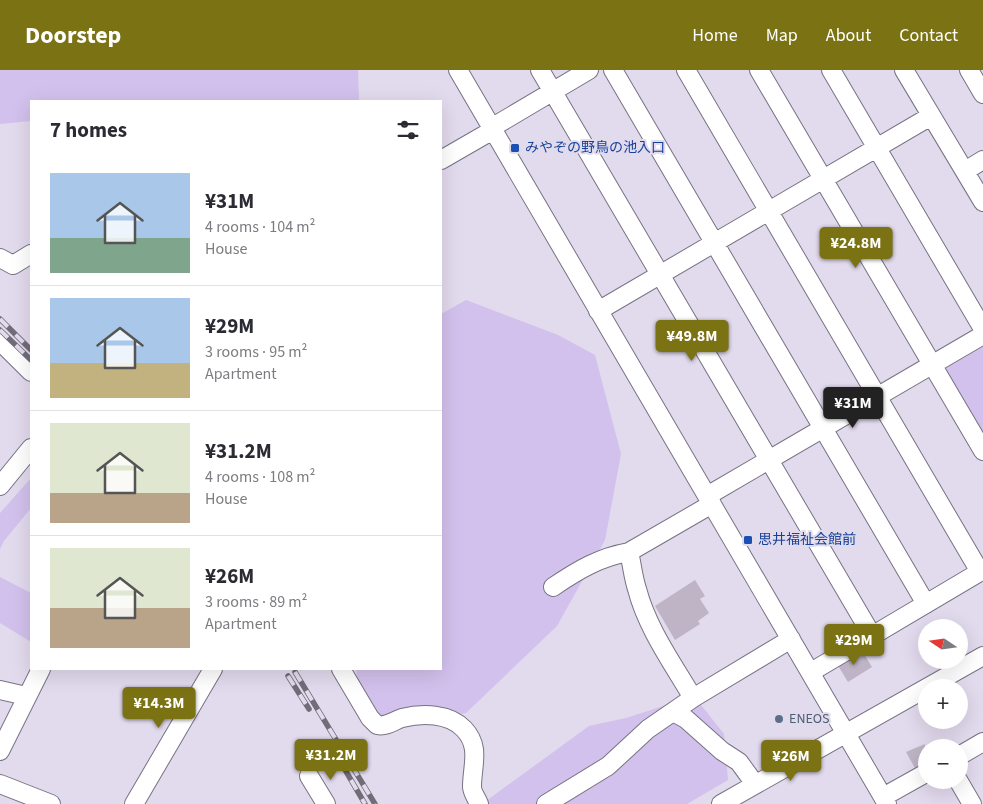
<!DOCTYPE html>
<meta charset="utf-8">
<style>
:root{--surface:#fff;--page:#f7f7f7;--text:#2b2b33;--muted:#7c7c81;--line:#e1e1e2;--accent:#7b7213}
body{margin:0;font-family:"Source Sans 3","Noto Sans JP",sans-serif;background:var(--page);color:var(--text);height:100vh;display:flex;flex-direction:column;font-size:19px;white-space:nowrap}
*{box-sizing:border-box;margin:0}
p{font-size:16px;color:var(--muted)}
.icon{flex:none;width:28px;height:28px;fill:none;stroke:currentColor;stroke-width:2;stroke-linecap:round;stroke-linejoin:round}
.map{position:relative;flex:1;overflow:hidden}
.drawer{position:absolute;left:30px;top:30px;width:412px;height:570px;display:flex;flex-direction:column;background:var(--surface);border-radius:0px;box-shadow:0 5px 20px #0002}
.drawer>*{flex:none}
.needle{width:32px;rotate:283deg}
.buttons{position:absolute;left:918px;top:549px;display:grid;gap:10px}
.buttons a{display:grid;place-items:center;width:50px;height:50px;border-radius:50%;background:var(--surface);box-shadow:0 5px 20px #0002;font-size:25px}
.price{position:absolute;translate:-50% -42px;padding:0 11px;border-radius:5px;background:var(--accent);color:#fff;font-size:16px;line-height:32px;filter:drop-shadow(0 1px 2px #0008)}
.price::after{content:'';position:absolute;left:50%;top:30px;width:15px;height:11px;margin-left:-8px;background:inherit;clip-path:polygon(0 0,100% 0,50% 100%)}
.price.selected{background:#222;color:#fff}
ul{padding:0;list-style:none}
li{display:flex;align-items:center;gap:15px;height:125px;padding:0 20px}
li+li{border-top:1px solid var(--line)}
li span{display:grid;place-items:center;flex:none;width:140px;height:100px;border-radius:0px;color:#555}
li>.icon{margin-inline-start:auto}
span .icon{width:60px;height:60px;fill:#fffc;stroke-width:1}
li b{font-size:21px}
h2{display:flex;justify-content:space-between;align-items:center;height:60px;padding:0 20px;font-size:21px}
header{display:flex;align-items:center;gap:30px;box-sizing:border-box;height:70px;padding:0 25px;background:var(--accent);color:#fff}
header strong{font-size:24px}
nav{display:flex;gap:28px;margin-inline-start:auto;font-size:18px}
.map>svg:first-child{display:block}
.green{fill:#d2c1ec}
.building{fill:#beb4c5}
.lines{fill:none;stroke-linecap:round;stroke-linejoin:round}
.minor-casing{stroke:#787283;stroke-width:20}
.minor{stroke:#fff;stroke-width:18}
.rail-casing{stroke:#716d78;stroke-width:5.5}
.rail{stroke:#e2daed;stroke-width:4;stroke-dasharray:11;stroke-linecap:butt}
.transit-dot{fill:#1a4fb4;stroke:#e2daed;stroke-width:2}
.service-dot{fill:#5c6f8a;stroke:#e2daed;stroke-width:2}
.labels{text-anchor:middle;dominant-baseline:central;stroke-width:4;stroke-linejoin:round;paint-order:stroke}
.transit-label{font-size:14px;fill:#164399;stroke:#e2daed;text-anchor:start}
.service-label{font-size:14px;fill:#4e5e75;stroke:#e2daed;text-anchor:start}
</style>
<header>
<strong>Doorstep</strong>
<nav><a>Home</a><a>Map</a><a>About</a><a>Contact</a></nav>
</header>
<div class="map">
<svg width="983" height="734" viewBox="0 0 983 734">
<rect width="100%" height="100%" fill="#e2daed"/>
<path class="green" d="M0,0h358l1,31h-328v20l-31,3z
M466,230l92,35 37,20 26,99 -16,86 -48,86 -91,87 -58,11 -47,-13 -5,-42h85v-355z
M983,270v100l-41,-70z
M31,408v30l-27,33 -4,8v-36z
M0,507l31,16v49l-31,-19z
M694,626l30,38 4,46 -41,24h-205l107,-78 37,-8z"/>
<path class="building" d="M695,510l10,16 -5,3 9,14 -11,8 2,3 -25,16 -20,-34z
M861,579l11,18 -24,15 -11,-18z
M925,674l1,24 -10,2 -10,-18z"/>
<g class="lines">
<g class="minor-casing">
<path id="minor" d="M458,0l429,734
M540,0l333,567
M613,0l313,534
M686,0l294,502
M759,0l224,381
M831,0l152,259
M904,0l79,132
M969,0l14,24
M491,58l98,-58
M441,90l52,-30
M965,101l18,-11
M0,188l13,7 18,-11
M598,241l333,-195
M0,271l31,31
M0,416l31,-38
M707,426l276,-161
M553,517c25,-17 47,-30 76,-35
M341,599l29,49 7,7c10,2 16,-4 25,-7 20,-5 47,-5 62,11 17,18 8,36 8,58 0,5 5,12 7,17
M811,602l172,-102
M0,620l26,6
M693,628c-20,-34 -46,-70 -56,-109 -4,-12 -5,-25 -8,-37l83,-48
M673,642l13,7 36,32 17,11 16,22
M0,681l41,-82
M959,686l24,-14
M309,706l17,28
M958,710l14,24
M0,714l51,20
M883,727l43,-24
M134,734l79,-135
M546,734l62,-38 40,-37 45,-31 98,-59
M721,734l262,-148"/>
</g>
<use href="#minor" class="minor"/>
<g class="rail-casing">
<path id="rail" d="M0,249l31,31
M0,260l31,30
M295,602l80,132
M288,606l21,33
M340,691l25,43"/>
</g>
<use href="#rail" class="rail"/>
</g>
<g class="transit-dot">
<rect x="510" y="73" width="10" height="10" rx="2.5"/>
<rect x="743" y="465" width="10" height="10" rx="2.5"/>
</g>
<circle class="service-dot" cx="779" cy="649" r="5"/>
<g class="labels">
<g class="transit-label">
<text x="525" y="78">みやぞの野鳥の池入口</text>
<text x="758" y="470">思井福祉会館前</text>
</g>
<g class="service-label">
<text x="789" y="649">ENEOS</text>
</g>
</g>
</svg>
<div class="buttons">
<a><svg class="needle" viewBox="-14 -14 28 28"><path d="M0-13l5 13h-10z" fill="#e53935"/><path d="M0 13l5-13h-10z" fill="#7c7c81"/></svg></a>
<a>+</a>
<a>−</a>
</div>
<b class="price" style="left:856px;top:199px">¥24.8M</b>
<b class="price" style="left:692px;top:292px">¥49.8M</b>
<b class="price selected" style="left:853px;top:359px">¥31M</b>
<b class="price" style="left:854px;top:596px">¥29M</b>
<b class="price" style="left:159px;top:659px">¥14.3M</b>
<b class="price" style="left:331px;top:711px">¥31.2M</b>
<b class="price" style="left:791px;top:712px">¥26M</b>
<section class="drawer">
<h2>7 homes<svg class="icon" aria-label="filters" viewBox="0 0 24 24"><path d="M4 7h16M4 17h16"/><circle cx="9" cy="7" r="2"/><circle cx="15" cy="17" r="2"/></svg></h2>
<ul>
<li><span style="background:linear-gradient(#a9c7e8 65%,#7fa58c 0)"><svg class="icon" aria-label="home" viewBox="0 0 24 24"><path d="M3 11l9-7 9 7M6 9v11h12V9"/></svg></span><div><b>¥31M</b><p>4 rooms · 104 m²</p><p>House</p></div></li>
<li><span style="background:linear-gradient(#a9c7e8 65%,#c2b280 0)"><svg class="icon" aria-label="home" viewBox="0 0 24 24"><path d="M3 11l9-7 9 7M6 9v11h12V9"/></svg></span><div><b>¥29M</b><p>3 rooms · 95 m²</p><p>Apartment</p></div></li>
<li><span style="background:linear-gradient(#dfe7d0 70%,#b9a48a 0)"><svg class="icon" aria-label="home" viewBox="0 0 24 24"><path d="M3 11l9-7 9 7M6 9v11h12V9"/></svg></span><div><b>¥31.2M</b><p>4 rooms · 108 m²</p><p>House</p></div></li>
<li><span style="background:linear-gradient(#dfe7d0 60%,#b9a48a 0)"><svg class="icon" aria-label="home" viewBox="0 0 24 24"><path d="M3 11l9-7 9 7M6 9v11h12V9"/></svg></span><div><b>¥26M</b><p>3 rooms · 89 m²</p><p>Apartment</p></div></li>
</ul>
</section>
</div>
